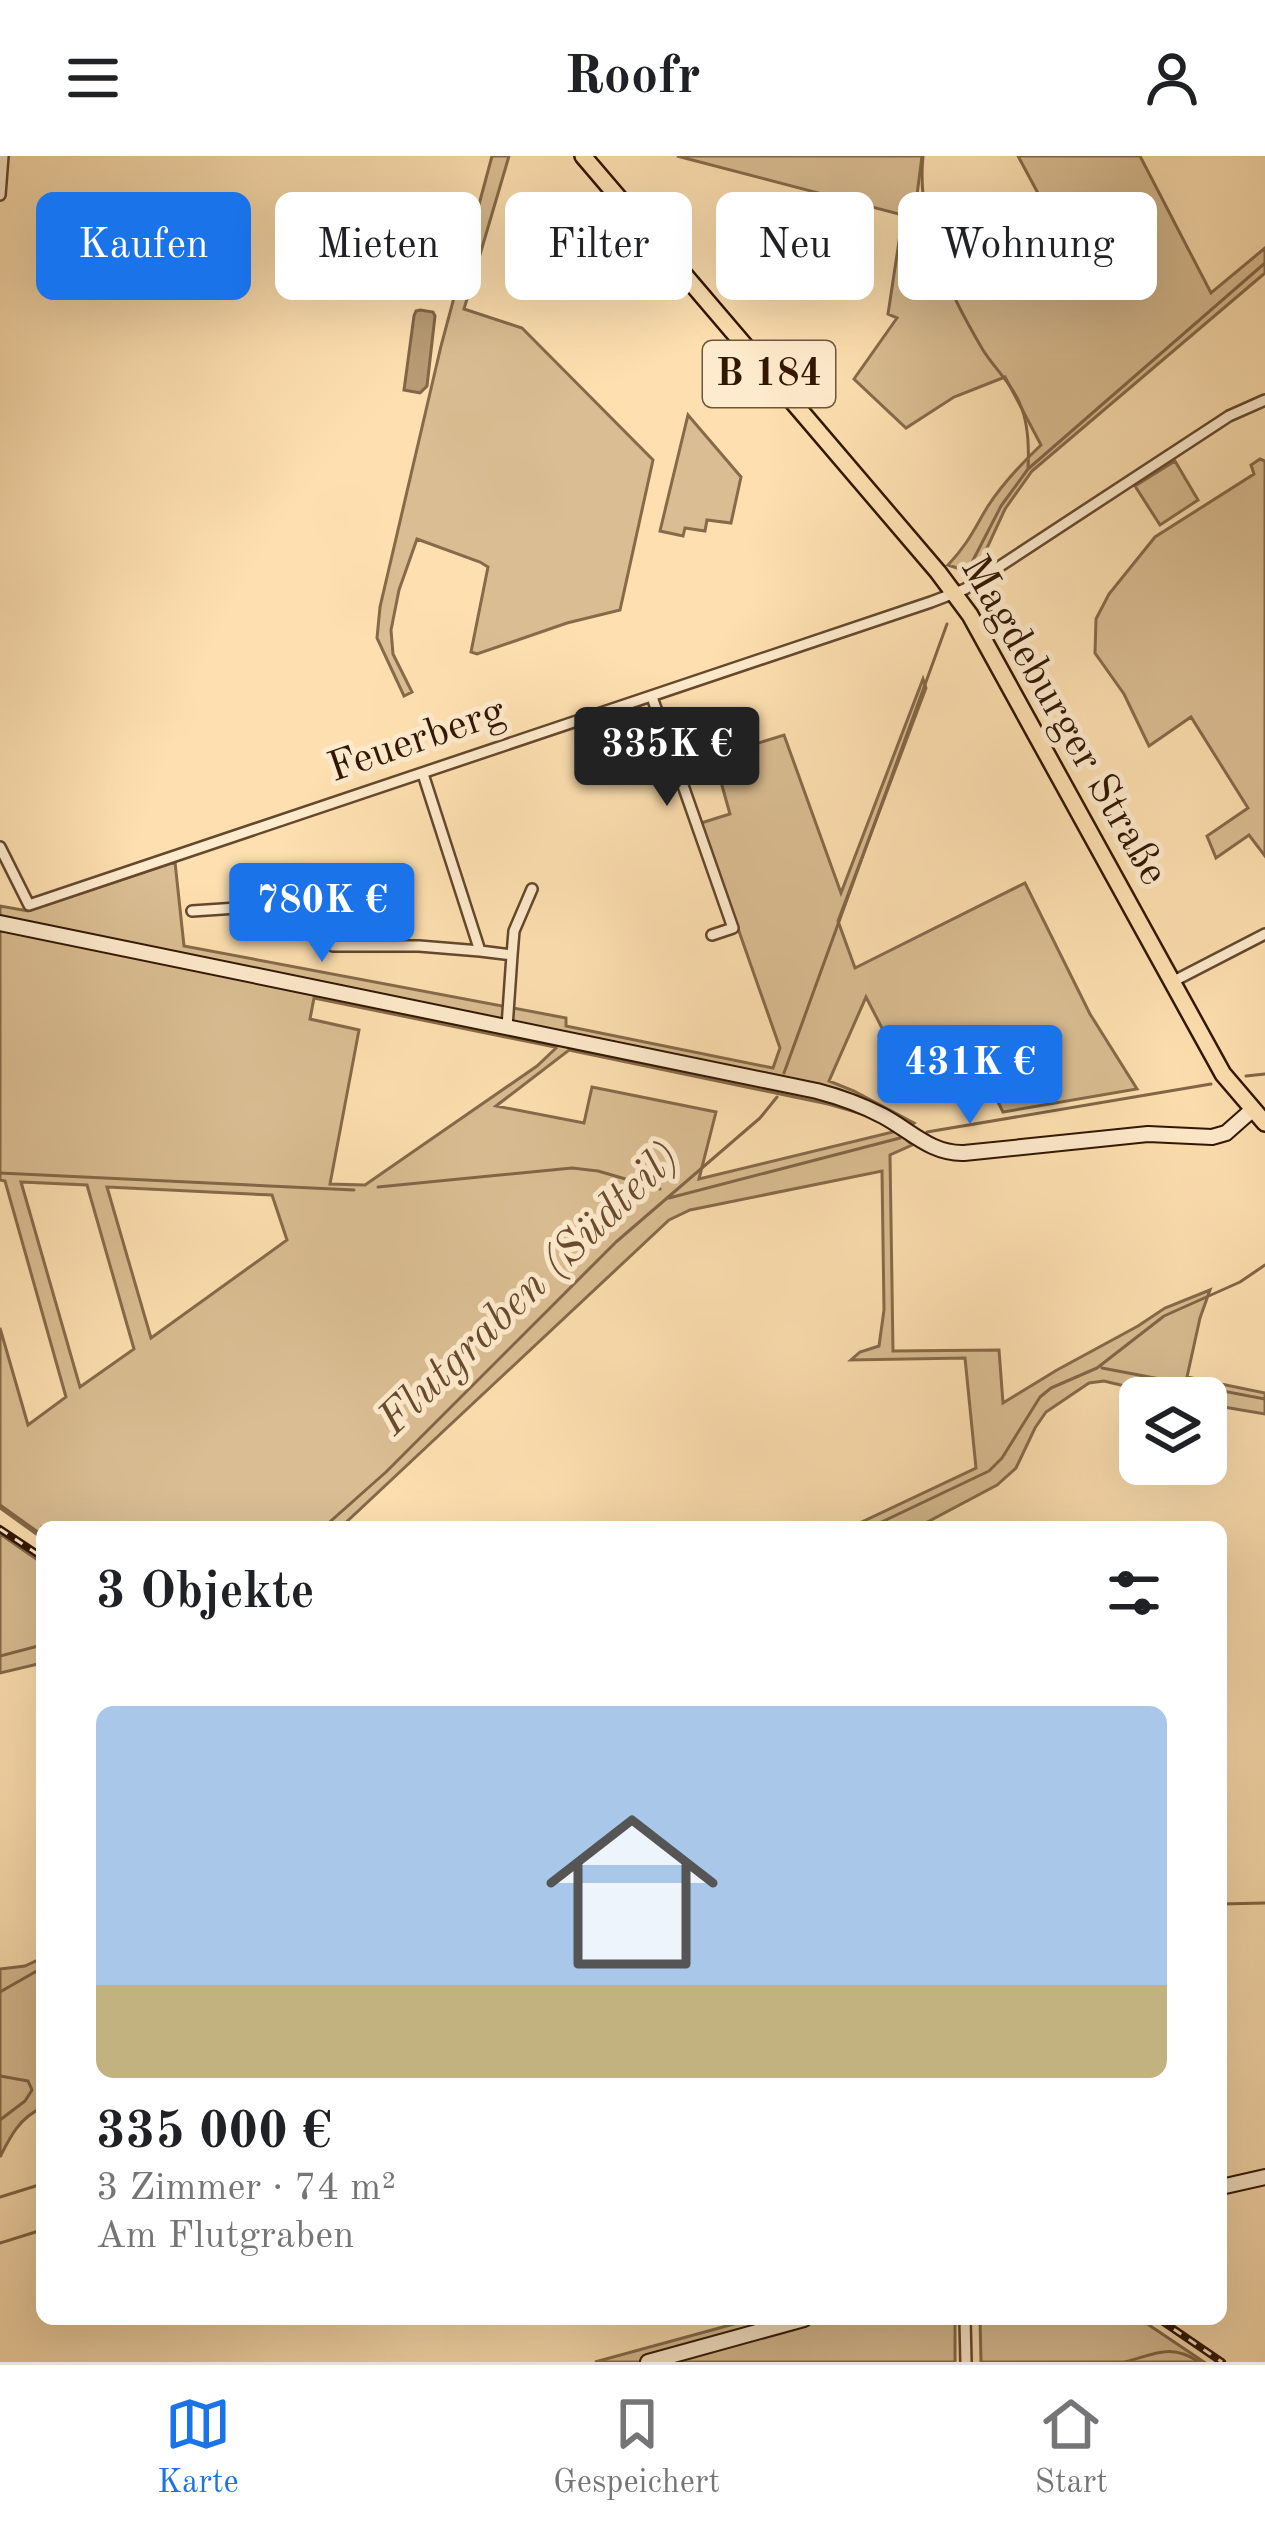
<!DOCTYPE html>
<html lang="de">
<meta charset="utf-8">
<style>
:root{--surface:#fff;--page:#f6f6f6;--text:#202124;--muted:#757577;--line:#e0e0e0;--accent:#1a73e8}
body{margin:0;font-family:"Old Standard TT",serif;background:var(--page);color:var(--text);height:100vh;display:flex;flex-direction:column;font-size:45px;white-space:nowrap}
*{box-sizing:border-box;margin:0}
p{font-size:39px;color:var(--muted)}
.icon{flex:none;width:66px;height:66px;fill:none;stroke:currentColor;stroke-width:2;stroke-linecap:round;stroke-linejoin:round}
.map{position:relative;flex:1;overflow:hidden}
.details{position:absolute;left:36px;top:1365px;width:1191px;height:804px;display:flex;flex-direction:column;background:var(--surface);border-radius:18px;box-shadow:0 12px 48px #0002}
.details>*{flex:none}
.hud{position:absolute;left:36px;top:36px;width:1194px;height:108px;display:flex;gap:24px}
.controls{position:absolute;left:1119px;top:1221px;display:grid;gap:24px}
.controls a{display:grid;place-items:center;width:108px;height:108px;border-radius:18px;background:var(--surface);box-shadow:0 12px 48px #0002;font-size:60px}
.price{position:absolute;translate:-50% -102px;padding:0 27px;border-radius:12px;background:var(--accent);color:#fff;font-size:39px;line-height:78px;filter:drop-shadow(0 3px 6px #0008)}
.price::after{content:'';position:absolute;left:50%;top:72px;width:36px;height:27px;margin-left:-18px;background:inherit;clip-path:polygon(0 0,100% 0,50% 100%)}
.price.on{background:#222;color:#fff}
ul{padding:0;list-style:none}
li{display:grid;align-content:center;gap:24px;height:636px;padding:0 60px}
li+li{border-top:3px solid var(--line)}
li span{display:grid;place-items:center;height:372px;border-radius:18px;color:#555}
li>.icon{margin-inline-start:auto}
span .icon{width:216px;height:216px;fill:#fffc;stroke-width:1}
li b{font-size:51px}
h2{display:flex;justify-content:space-between;align-items:center;height:144px;padding:0 60px;font-size:51px}
.pill{padding:0 42px;border-radius:18px;background:var(--surface);box-shadow:0 12px 48px #0002;font-size:42px;line-height:108px}
.pill.on{background:var(--accent);color:#fff}
header{display:flex;justify-content:space-between;align-items:center;height:156px;padding:0 60px;background:var(--surface);font-size:54px;font-weight:600}
.dock{display:flex;justify-content:space-around;align-items:center;height:168px;border-top:3px solid var(--line);background:var(--surface);font-size:33px;color:var(--muted)}
.dock a{display:grid;justify-items:center;gap:6px}
.dock .on{color:var(--accent)}
.map>svg:first-child{display:block}
.green{fill:#dabd92;stroke:#866a49;stroke-width:3;fill-rule:evenodd}
.water{fill:#b89b74;stroke:#826646;stroke-width:3}
.lines{fill:none;stroke-linecap:round;stroke-linejoin:round}
.stream{stroke:#826646;stroke-width:3}
.street-casing{stroke:#64482c;stroke-width:14}
.secondary-casing{stroke:#311600;stroke-width:18}
.primary-casing{stroke:#311600;stroke-width:20}
.street{stroke:#feeacc;stroke-width:9}
.secondary{stroke:#feeacc;stroke-width:14}
.primary{stroke:#fddfb0;stroke-width:15}
.rail-casing{stroke:#311600;stroke-width:8}
.rail{stroke:#feeacc;stroke-width:3;stroke-dasharray:9;stroke-linecap:butt}
.labels{text-anchor:middle;dominant-baseline:central;stroke-width:10;stroke-linejoin:round;paint-order:stroke}
.shield{fill:#feeacc;stroke:#6e563d;stroke-width:3}
.shield-label{font-size:39px;font-weight:bold;fill:#311600}
.street-label{font-size:42px;fill:#311600;stroke:#feeacc}
.water-label{font-size:45px;font-style:italic;fill:#674b2e;stroke:#feeacc}
</style>
<header><svg class="icon" aria-label="menu" viewBox="0 0 24 24"><path d="M4 6h16M4 12h16M4 18h16"/></svg>Roofr<svg class="icon" aria-label="person" viewBox="0 0 24 24"><circle cx="12" cy="8" r="4"/><path d="M4 21q1-7 8-7t8 7"/></svg></header>
<div class="map">
<svg width="1265" height="2206" viewBox="0 0 1265 2206">
<rect width="100%" height="100%" fill="#fddfb0"/>
<filter id="stains"><feTurbulence type="fractalNoise" baseFrequency=".00167" numOctaves="4"/><feColorMatrix values="0 0 0 0 .2 0 0 0 0 .09 0 0 0 0 .02 0 0 0 .5 -.17"/></filter>
<radialGradient id="worn" r=".72"><stop offset=".6" stop-color="#630" stop-opacity="0"/><stop offset="1" stop-color="#630" stop-opacity=".3"/></radialGradient>
<path class="green" d="M492,0h17l-45,153 58,19 131,132 -33,150 -53,13 -90,31 -6,-2 17,-85 -8,-5 -63,-23 -18,51 -8,40 2,24 19,38 -8,4 -27,-58 3,-31 61,-261z
M677,0h245l-10,78 62,20 73,-44 -29,-54h122l71,137 54,-45v25l-233,198 -27,38 -24,52 -15,10 -18,-6c20,-21 26,-36 40,-59 15,-23 33,-42 53,-61l-36,-68 -51,20 -48,31 -52,-49 43,-61 -9,-4 15,-99z
M688,259l53,62 -10,46 -24,-3 -2,11 -20,-3 -2,8 -23,-5z
M1260,303l5,2v395l-16,-21 -33,23 -9,-22 41,-28 -57,-91 -42,29 -25,-52 -29,-41 1,-34 13,-25 46,-57 99,-63 -3,-9z
M1175,305l23,39 -38,25 -25,-39z
M923,523l3,9 -88,233 17,47 170,-85 65,131 47,75 -134,23 -22,-45 -64,29 -51,-99 -37,84 25,10 60,32 -15,9 13,13 -22,10 3,196 106,-1 4,53 54,-33 81,-44 27,-18 45,-18 -10,28 -13,59 78,16v21l-59,-10v-6h-31l-71,-17 -15,2 -43,29 -11,16 -19,40 -19,17 -79,42h-67l125,-59 -11,-110 -114,2 9,-8 19,-6 5,-36 -2,-139 -192,39 -21,10 -328,307h-299v11l-42,-30v-180l28,97 38,-28 -61,-216 -5,-1v-274l28,5 147,-49 9,84 382,72v8l207,42 7,-20 -79,-225 29,-9 -16,-57 70,-22 57,158zM314,842l241,49 1,1 -19,18 -172,119 -35,-1 29,-154 -49,-11zM569,894l259,54 38,11 31,16 -198,48 17,-67 -124,-25 -8,36 -88,-17zM21,1026l66,3 47,164 -54,38zM107,1031l165,8 15,45 -136,98z
M0,1378l42,29v100l-42,10z
M42,1802v150c-22,9 -32,29 -42,49v-188l25,-3z
M752,2163h203v43h-360z
M980,2163h160l64,43h-223z"/>
<path class="water" d="M420,154l13,2 2,4 -8,70 -7,7 -16,-3 10,-74 2,-5z"/>
<g class="lines">
<path class="stream" d="M923,0c-7,69 25,135 60,194 11,18 30,35 37,54 8,18 9,46 8,65
M968,414l33,-64 27,-37 237,-206
M784,917l163,-449
M1246,920l19,-2
M927,976l284,-48
M0,1017l354,17
M378,1031l194,-19 26,3 62,18
M669,1042l231,-60
M1102,1212l163,31
M0,1349l42,30
M324,1371l62,-55 230,-230 144,-124 17,-21
M871,1371l118,-56 13,-13 38,-61 11,-9 46,-20 67,-52 76,-34 25,-17
M0,1500l42,-11
M1221,1748l44,-1
M0,1836l42,-24
M0,1920l28,5 4,9 -7,11 -25,19
M0,2041l42,-13
M0,2087l42,-13
M1125,2206c30,-8 46,-19 74,0"/>
<g class="street-casing">
<path id="street" d="M0,39l3,-39
M652,541l81,231 -21,7
M423,618l57,177 32,4 -5,72
M0,691l29,58 902,-303 34,-13 264,-173 36,-16
M192,755l120,-8c23,7 8,30 21,43h86l61,5
M512,799l2,-24 18,-42
M1172,826l93,-48
M965,2163l1,43"/>
</g>
<g class="secondary-casing">
<path id="secondary" d="M0,767l817,168c23,6 45,14 66,25 28,15 48,38 81,37l184,-19 64,3 14,-4 26,-23
M1221,2031l44,-10
M648,2206l156,-43"/>
</g>
<g class="primary-casing">
<path id="primary" d="M583,0l355,416 32,43 253,459 42,49"/>
</g>
<use href="#street" class="street"/>
<use href="#secondary" class="secondary"/>
<use href="#primary" class="primary"/>
<g class="rail-casing">
<path id="rail" d="M0,1373l42,28
M1159,2163l63,43"/>
</g>
<use href="#rail" class="rail"/>
</g>
<g class="labels">
<rect class="shield" x="703" y="185" width="132" height="66" rx="9"/>
<g class="shield-label">
<text x="769" y="218">B 184</text>
</g>
<g class="street-label">
<text transform="translate(1063 565) rotate(60)">Magdeburger Straße</text>
<text transform="translate(417 585) rotate(-19)">Feuerberg</text>
</g>
<g class="water-label">
<text transform="translate(530 1134) rotate(-44)">Flutgraben (Südteil)</text>
</g>
</g>
<rect width="100%" height="100%" filter="url(#stains)"/>
<rect width="100%" height="100%" fill="url(#worn)"/>
</svg>
<div class="controls">
<a><svg class="icon" aria-label="layers" viewBox="0 0 24 24"><path d="M12 4l9 5-9 5-9-5zM3 14l9 5 9-5"/></svg></a>
</div>
<b class="price on" style="left:667px;top:653px">335K €</b>
<b class="price" style="left:322px;top:809px">780K €</b>
<b class="price" style="left:970px;top:971px">431K €</b>
<div class="hud">
<a class="pill on">Kaufen</a>
<a class="pill">Mieten</a>
<a class="pill">Filter</a>
<a class="pill">Neu</a>
<a class="pill">Wohnung</a>
</div>
<section class="details">
<h2>3 Objekte<svg class="icon" aria-label="filters" viewBox="0 0 24 24"><path d="M4 7h16M4 17h16"/><circle cx="9" cy="7" r="2"/><circle cx="15" cy="17" r="2"/></svg></h2>
<ul>
<li><span style="background:linear-gradient(#a9c7e8 75%,#c2b280 0)"><svg class="icon" aria-label="home" viewBox="0 0 24 24"><path d="M3 11l9-7 9 7M6 9v11h12V9"/></svg></span><div><b>335 000 €</b><p>3 Zimmer · 74 m²</p><p>Am Flutgraben</p></div></li>
</ul>
</section>
</div>
<nav class="dock">
<a class="on"><svg class="icon" aria-label="map" viewBox="0 0 24 24"><path d="M3 6l6-2 6 2 6-2v14l-6 2-6-2-6 2zM9 4v14M15 6v14"/></svg>Karte</a>
<a><svg class="icon" aria-label="saved" viewBox="0 0 24 24"><path d="M7 4h10v16l-5-4-5 4z"/></svg>Gespeichert</a>
<a><svg class="icon" aria-label="home" viewBox="0 0 24 24"><path d="M3 11l9-7 9 7M6 9v11h12V9"/></svg>Start</a>
</nav>
